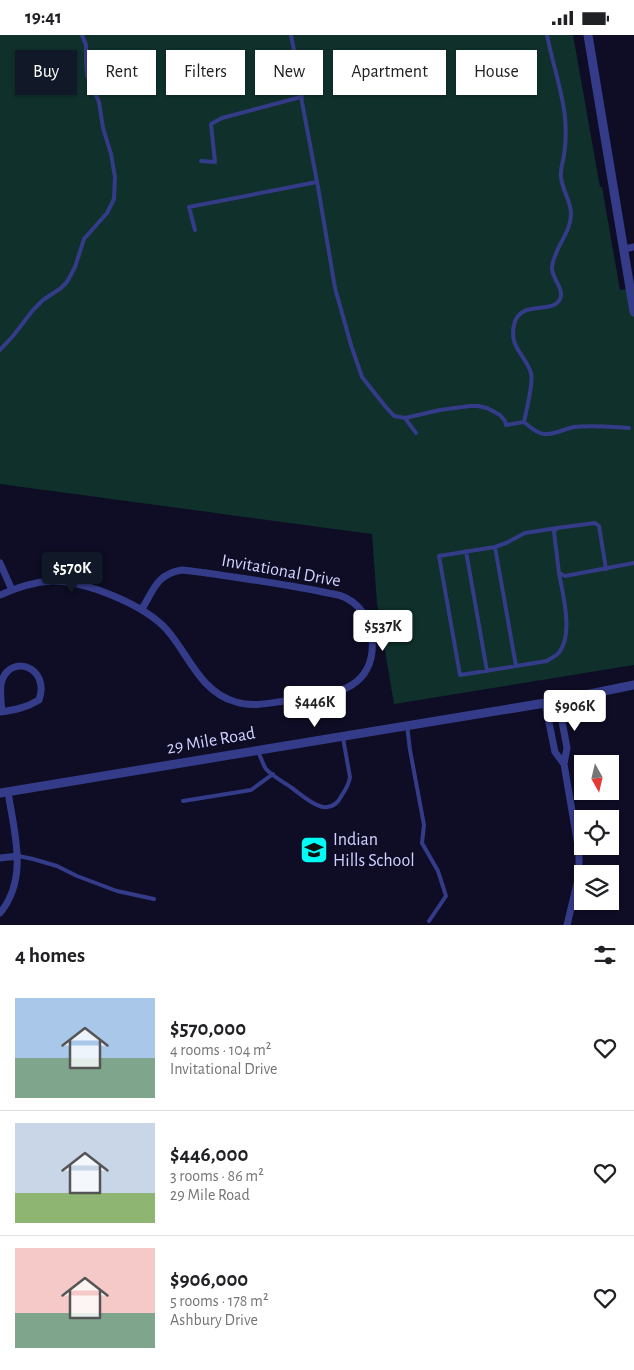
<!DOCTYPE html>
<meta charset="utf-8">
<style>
:root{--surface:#fff;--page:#f2f2f2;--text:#202124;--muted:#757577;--line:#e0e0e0;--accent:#111827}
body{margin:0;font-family:"Alegreya Sans",sans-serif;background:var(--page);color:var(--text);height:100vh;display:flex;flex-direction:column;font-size:19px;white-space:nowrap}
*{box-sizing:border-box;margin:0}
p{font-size:16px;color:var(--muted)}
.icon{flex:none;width:28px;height:28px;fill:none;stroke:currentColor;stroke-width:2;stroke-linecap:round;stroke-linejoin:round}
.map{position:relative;height:890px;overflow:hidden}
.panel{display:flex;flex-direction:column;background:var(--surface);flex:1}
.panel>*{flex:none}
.guide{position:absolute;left:15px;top:15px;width:605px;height:45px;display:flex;gap:10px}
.needle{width:32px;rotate:172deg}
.fabs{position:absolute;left:574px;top:720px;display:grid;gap:10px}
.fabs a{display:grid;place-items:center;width:45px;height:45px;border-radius:0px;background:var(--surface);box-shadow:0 1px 4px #0004;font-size:25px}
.price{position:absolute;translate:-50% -42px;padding:0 11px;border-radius:5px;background:#fff;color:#222;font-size:16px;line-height:32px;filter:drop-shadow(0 1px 2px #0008)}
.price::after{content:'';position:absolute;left:50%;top:30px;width:15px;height:11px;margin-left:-8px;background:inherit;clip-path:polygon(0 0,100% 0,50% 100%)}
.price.current{background:var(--accent);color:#fff}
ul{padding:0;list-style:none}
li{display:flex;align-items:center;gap:15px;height:125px;padding:0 15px}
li+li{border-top:1px solid var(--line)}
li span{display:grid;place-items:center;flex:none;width:140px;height:100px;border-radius:0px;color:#555}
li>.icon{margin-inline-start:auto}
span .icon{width:60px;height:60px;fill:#fffc;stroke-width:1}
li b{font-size:21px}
h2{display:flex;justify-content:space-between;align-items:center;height:60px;padding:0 15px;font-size:21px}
.tag{padding:0 18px;border-radius:0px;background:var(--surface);box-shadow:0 1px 4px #0004;font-size:18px;line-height:45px}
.tag.current{background:var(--accent);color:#fff}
.status{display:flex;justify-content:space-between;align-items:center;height:35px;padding:0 25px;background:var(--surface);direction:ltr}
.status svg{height:14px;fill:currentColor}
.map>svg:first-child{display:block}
.green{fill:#0f302b}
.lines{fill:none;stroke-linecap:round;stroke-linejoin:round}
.service{stroke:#343b88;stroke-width:4}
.minor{stroke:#343b88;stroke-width:7}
.tertiary{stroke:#343b88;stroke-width:9}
.labels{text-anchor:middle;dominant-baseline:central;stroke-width:4;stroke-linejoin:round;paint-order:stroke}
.street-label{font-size:18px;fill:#d1d2ff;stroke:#0e0d25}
.poi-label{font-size:18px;fill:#d1d2ff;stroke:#0e0d25;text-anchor:start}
</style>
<div class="status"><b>19:41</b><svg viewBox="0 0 49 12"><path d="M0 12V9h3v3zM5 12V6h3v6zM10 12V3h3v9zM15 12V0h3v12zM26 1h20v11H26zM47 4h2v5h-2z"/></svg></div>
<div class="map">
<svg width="634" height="890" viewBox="0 0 634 890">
<rect width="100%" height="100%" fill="#0e0d25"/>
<path class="green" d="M0,0h573l27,152h2l18,103 14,-2v377l-240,39 -17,-101 -5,-69 -372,-50z"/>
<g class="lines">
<path class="service" d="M291,0l9,46 2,21 16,85 17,101 16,57 11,32 23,29 9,10 11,2 35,-8 30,-4h8l9,2 13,7 5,6 1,4 18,-3c6,5 12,11 20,12 10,1 20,-5 30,-7 16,-2 39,0 55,1
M201,126l14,1 -4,-38 11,-6 79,-21
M195,195l-6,-23 128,-25
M0,315l13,-14 20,-26 10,-10 18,-12 6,-6 8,-15 9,-28 23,-26 7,-14 1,-22 -4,-23 -8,-26 -4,-26 -12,-26 -1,-14v-17l-4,-10
M405,383l11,15
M524,387c2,-11 10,-40 7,-49 -6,-19 -22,-25 -17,-48 5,-26 39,-10 46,-26 5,-10 -9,-21 -8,-32 2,-19 19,-34 19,-53 0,-13 -9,-24 -10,-37 -1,-7 2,-15 3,-22 2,-12 2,-26 1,-38 -3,-28 -13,-55 -18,-82
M557,493l-32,5 -19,10 -11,4 -56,9 21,119 87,-14c4,-3 10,-5 13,-10 13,-18 3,-56 -1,-78
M495,512l21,119
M466,516l21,120
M606,534l-7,-43 -4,-3 -38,5 -3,4 5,41 6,3 69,-13
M407,690l3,25 14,75 -2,18 16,28 8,25 -17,25
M258,717c3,5 5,13 8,17 6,7 19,14 26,19 15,11 37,33 50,7 4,-6 7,-11 8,-18l-7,-39
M183,766l68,-11 22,-16
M18,821l15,3 24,7 20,10 40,15 37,8"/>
<path class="minor" d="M624,214l10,-2
M0,528l12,27
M0,560c16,-7 34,-13 51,-14 33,-1 94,24 116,49 22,25 33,62 69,72 18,6 38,0 56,-2 32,-5 75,-6 80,-48 1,-11 0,-23 -5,-33 -5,-9 -11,-16 -21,-21 -5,-3 -12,-4 -18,-5 -13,-3 -25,-5 -37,-7 -37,-6 -73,-12 -109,-16 -25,4 -28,19 -40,39
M558,665l9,48 -3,16 15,88v23l-12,50
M545,668l10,49 9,12
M0,677c14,-2 26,-4 39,-12 12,-34 -31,-48 -38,-16 -1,9 0,19 1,27
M0,823l18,-2
M0,878c29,-35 14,-81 8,-121"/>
<path class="tertiary" d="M588,0l46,277
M0,758l545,-90 89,-18"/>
</g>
<defs>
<g id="school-square" transform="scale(1.4375)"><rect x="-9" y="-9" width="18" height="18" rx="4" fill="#00fcf5" stroke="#0e0d25"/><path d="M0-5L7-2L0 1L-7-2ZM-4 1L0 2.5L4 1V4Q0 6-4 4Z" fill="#111"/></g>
</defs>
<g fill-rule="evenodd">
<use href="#school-square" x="314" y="815"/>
</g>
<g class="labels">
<g class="street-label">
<text transform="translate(281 536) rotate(10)">Invitational Drive</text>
<text transform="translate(211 706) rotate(-10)">29 Mile Road</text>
</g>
<g class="poi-label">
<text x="333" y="805">Indian<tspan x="333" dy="21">Hills School</tspan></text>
</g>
</g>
</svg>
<div class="fabs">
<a><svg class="needle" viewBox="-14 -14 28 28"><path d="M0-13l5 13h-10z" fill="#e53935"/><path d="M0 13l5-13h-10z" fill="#757577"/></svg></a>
<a><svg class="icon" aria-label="locate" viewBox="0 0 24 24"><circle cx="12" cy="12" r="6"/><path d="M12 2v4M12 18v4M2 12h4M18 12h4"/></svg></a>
<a><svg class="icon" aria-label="layers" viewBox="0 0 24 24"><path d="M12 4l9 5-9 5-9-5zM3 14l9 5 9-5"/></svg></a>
</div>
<b class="price current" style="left:72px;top:559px">$570K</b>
<b class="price" style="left:383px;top:617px">$537K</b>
<b class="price" style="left:315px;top:693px">$446K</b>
<b class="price" style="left:575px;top:697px">$906K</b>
<div class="guide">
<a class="tag current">Buy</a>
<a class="tag">Rent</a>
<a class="tag">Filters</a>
<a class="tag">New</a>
<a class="tag">Apartment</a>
<a class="tag">House</a>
</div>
</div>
<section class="panel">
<h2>4 homes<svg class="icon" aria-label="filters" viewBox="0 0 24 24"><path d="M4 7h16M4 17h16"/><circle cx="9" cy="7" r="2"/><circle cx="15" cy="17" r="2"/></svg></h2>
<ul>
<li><span style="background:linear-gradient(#a9c7e8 60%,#7fa58c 0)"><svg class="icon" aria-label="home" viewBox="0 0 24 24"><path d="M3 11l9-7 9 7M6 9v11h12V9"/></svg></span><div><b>$570,000</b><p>4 rooms · 104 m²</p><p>Invitational Drive</p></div><svg class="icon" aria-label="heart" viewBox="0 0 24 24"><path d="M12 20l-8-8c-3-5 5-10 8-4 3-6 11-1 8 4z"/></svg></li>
<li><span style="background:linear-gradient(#c9d6e8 70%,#8fb573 0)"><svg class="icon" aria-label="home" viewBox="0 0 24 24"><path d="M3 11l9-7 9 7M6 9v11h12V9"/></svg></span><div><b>$446,000</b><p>3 rooms · 86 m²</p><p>29 Mile Road</p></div><svg class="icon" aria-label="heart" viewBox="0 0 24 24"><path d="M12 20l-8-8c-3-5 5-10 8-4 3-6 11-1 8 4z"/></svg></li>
<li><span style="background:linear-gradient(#f6c9c9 65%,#7fa58c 0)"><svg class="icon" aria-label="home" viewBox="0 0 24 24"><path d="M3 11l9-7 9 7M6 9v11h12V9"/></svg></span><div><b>$906,000</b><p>5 rooms · 178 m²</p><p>Ashbury Drive</p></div><svg class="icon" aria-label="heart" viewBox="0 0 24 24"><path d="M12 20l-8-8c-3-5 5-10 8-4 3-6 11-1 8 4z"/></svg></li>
</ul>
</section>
